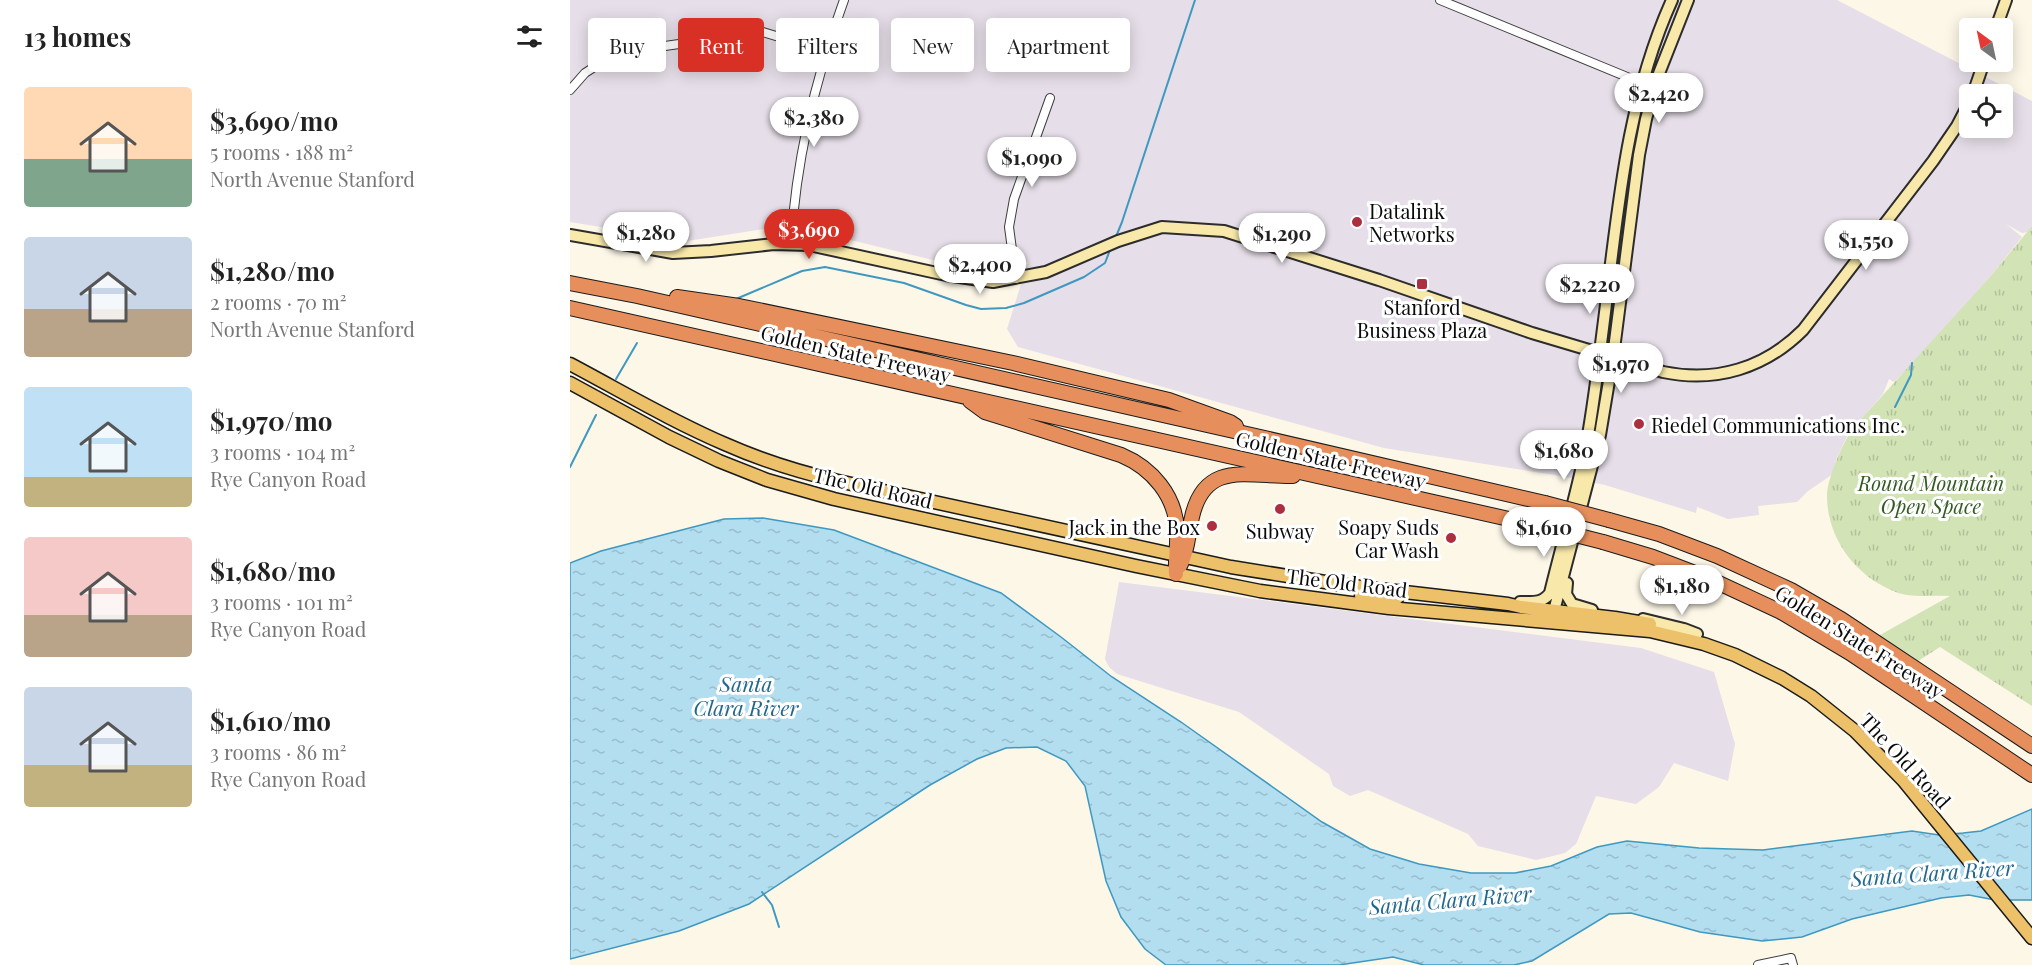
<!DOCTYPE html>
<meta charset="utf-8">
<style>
:root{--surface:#fff;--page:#f6f6f6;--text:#222;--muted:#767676;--accent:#d93025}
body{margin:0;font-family:"Playfair Display",serif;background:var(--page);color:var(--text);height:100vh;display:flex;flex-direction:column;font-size:22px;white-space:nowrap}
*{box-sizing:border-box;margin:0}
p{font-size:20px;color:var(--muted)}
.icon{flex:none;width:33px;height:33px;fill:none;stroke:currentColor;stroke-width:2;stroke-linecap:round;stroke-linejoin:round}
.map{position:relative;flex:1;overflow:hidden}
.drawer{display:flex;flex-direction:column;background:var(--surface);width:570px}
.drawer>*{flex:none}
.guide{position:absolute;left:18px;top:18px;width:570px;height:54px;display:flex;gap:12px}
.needle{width:39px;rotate:327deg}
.buttons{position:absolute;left:1389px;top:18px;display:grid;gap:12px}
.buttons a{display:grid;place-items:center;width:54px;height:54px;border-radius:6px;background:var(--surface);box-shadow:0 3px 15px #0003;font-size:30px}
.price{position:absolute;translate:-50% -51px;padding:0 14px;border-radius:21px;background:#fff;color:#222;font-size:20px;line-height:39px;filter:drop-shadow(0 2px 3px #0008)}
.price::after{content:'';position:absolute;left:50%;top:36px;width:18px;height:14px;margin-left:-9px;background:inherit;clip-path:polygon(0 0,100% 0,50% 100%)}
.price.active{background:var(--accent);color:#fff}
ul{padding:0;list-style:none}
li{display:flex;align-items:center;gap:18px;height:150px;padding:0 24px}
li span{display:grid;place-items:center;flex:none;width:168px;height:120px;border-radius:6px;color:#555}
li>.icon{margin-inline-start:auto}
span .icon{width:72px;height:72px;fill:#fffc;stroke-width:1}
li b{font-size:26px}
h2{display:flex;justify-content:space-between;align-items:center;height:72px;padding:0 24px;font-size:26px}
.pill{padding:0 21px;border-radius:6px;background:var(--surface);box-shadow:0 3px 15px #0003;font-size:21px;line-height:54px}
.pill.active{background:var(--accent);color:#fff}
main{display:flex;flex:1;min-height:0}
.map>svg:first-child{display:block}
.industrial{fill:#e6dee8;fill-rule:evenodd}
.park{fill:url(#park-tufts)}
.water{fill:url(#water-ripples);stroke:#3f98c0;stroke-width:1.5}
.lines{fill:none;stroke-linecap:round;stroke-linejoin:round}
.stream{stroke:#3f98c0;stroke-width:2}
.street-casing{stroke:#3d3d3d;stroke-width:10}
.secondary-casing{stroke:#2c2c2c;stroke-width:14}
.primary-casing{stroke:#1b1b1b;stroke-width:15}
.highway-casing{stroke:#1b1b1b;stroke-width:16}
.street{stroke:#fff;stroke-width:8}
.secondary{stroke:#f8e8a9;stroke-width:10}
.primary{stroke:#ecc169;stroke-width:12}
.highway{stroke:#e78f5c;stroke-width:14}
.highway-bridge-casing{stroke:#1b1b1b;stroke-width:16;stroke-linecap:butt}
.highway-bridge{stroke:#e78f5c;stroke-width:14}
.poi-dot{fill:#ac2f40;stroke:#fff;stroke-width:2}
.labels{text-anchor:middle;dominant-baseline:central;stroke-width:6;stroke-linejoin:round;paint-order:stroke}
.poi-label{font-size:20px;fill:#0a0a0a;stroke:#fff;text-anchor:start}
.street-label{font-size:20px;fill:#0a0a0a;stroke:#fff}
.park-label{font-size:20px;font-style:italic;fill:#325a21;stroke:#fff}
.water-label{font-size:21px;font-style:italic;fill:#20688f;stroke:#fff}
</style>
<main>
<section class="drawer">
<h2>13 homes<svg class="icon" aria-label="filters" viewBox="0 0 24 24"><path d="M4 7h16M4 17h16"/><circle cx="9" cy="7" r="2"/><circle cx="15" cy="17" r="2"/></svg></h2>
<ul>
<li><span style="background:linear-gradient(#ffd9b3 60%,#7fa58c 0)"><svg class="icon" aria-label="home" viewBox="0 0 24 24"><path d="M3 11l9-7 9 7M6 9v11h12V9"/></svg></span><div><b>$3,690/mo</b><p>5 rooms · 188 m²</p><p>North Avenue Stanford</p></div></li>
<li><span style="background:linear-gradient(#c9d6e8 60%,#b9a48a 0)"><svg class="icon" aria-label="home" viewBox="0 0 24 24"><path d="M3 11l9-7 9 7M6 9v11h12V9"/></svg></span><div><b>$1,280/mo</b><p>2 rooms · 70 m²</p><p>North Avenue Stanford</p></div></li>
<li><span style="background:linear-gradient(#bfe0f5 75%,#c2b280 0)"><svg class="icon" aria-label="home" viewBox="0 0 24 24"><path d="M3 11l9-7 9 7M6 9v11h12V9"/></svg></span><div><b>$1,970/mo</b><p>3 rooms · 104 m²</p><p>Rye Canyon Road</p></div></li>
<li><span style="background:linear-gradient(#f6c9c9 65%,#b9a48a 0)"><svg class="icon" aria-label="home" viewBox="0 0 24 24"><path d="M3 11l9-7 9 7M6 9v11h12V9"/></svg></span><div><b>$1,680/mo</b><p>3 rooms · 101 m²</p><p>Rye Canyon Road</p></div></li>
<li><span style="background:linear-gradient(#c9d6e8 65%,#c2b280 0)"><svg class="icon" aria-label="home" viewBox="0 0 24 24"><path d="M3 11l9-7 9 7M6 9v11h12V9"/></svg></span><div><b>$1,610/mo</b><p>3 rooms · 86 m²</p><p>Rye Canyon Road</p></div></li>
</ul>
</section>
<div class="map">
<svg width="1462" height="965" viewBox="0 0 1462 965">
<defs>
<pattern id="park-tufts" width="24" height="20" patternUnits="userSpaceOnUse" patternTransform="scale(1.5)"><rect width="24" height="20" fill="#d2e3b6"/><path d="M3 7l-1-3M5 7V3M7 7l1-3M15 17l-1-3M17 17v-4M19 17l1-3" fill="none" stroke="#b3c19b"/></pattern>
<pattern id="water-ripples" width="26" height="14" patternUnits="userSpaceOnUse" patternTransform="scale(1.5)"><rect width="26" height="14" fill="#b2def0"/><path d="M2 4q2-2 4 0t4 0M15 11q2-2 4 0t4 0" fill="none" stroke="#98bdcc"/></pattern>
</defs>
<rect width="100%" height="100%" fill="#fdf7e8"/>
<path class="industrial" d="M0,0h1267l195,101v125l-4,6 -6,1 -16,-9 16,13 -33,41 -72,81 -23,23 -5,-3 -6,15 -36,42 -11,24 -3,14 -25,17 -11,11 -39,4 1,9 -31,4 -28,-11 -3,-1 -1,6 -91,-28 -38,-8 -183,-29 -366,-101 -11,-18 21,-67 -58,7 -181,-44 -102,16 -117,-19zM1400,94h32v34h-32z
M549,582l522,66 73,24 21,72 -7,37 -54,-18 -15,24 -23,17 -40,-8 -20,48 -11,9 -29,7 -58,-14 -10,-12 -100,-44 -18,6 -17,-10 -4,-12 -90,-62 -122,-38 -8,-7 -4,-8z"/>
<path class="park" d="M1462,226v480l-92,-59 -39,25 -39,-27 88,-49c-19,-1 -41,3 -59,-6 -37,-16 -64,-53 -64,-94 0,-17 16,-54 26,-68l136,-150z"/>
<path class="water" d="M193,518l71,12 167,63 60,44 51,40 69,45 141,100 48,27 49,15 52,9h44l36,-7 46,-19 30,-6 72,7 64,2 149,-19 27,4 24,-2 18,-2 51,-22v91h-37l-26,-5 -28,3 -89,21 -50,18 -40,4 -62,-9 -69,-19 -22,1 -77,47 -18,4h-90l-31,-8 -54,8h-173l-21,-16 -24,-32 -15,-36 -21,-95 -19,-25 -29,-14 -31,1 -29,11 -47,26 -181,119 -70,27 -109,28v-396l31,-12 123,-32z"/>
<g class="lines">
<path class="stream" d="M545,239l7,-17 73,-222
M166,299l66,-28 23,-4 79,16 62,22 15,4 25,-1 18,-5 60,-26 21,-14 5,-13
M46,379l21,-36
M1325,407l16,-32 1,-12
M0,467l26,-52
M192,892l10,13 7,22"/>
<g class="street-casing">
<path id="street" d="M870,0l214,88
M0,90l15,-17 31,-20 147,-21 62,19
M221,244c5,-84 24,-165 53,-244
M446,279l-7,-52 5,-28 36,-101
M1188,965l33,-7 2,7"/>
</g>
<g class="secondary-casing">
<path id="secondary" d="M1426,28l10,-28
M1403,94l11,-32
M0,235l103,18 38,-2 63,-7 35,1 137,30 47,7 53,-10 72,-31 44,-14 62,4 155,49 153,53 131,39c53,11 102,-4 140,-42l130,-169 24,-35 13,-25
M997,583l-1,11 6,10 20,6
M950,602c12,0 22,2 30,-9 11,-45 24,-90 34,-136 8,-40 13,-81 18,-121 15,-114 22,-230 70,-336
M984,611l46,-176 13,-78 26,-202 7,-36 12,-43 30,-76
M1073,619l41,10 13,5"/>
</g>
<g class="primary-casing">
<path id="primary" d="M0,364c51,27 101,57 155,80 36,16 74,28 113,37l393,86 113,18 164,19 13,3 94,11 35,6
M0,383l99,54 50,24 48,19 67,19 302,67 124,25 129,17 261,23 54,13 31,11 47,23 29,18 44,35 48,49 129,158
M791,596l36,2 5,-7"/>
</g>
<g class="highway-casing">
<path id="highway" d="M0,283l67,13 610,138 298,69
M107,297l62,9 274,57 156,37 61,22 6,4
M0,308l970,218
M400,401l15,11 136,43c31,13 55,41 56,76 1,15 -2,29 -1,43
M1039,520l50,14 58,22 74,34 50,29 191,127
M1033,542l50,15 55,21 73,34 69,41 182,122
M610,566c8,-15 8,-32 12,-49 13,-58 58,-40 101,-41"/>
</g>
<use href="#street" class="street"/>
<use href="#secondary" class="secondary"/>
<use href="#primary" class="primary"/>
<use href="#highway" class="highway"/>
<g class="highway-bridge-casing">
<path id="highway-bridge" d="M975,503l64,17
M970,526l63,16"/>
</g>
<use href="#highway-bridge" class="highway-bridge"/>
</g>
<g class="poi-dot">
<circle cx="787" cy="222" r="6"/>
<rect x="846" y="278" width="12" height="12" rx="3"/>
<circle cx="1069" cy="424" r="6"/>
<circle cx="710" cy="509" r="6"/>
<circle cx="642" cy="526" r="6"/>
<circle cx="881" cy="538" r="6"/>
</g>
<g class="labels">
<g class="poi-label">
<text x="799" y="210">Datalink<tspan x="799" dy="23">Networks</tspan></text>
<text x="852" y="306" text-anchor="middle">Stanford<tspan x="852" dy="23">Business Plaza</tspan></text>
<text x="1081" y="424">Riedel Communications Inc.</text>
<text x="630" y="526" text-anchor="end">Jack in the Box</text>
<text x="869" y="526" text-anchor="end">Soapy Suds<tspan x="869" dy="23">Car Wash</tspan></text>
<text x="710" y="530" text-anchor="middle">Subway</text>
</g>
<g class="street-label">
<text transform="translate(286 353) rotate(13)">Golden State Freeway</text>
<text transform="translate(761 459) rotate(13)">Golden State Freeway</text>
<text transform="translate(303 487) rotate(13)">The Old Road</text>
<text transform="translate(777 582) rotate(7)">The Old Road</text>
<text transform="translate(1290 641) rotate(32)">Golden State Freeway</text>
<text transform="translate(1336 760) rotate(47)">The Old Road</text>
</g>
<g class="park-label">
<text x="1361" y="482">Round Mountain<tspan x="1361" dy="23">Open Space</tspan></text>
</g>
<g class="water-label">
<text x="176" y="683">Santa<tspan x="176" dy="24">Clara River</tspan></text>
<text transform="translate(1362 872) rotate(-4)">Santa Clara River</text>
<text transform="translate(880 899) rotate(-5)">Santa Clara River</text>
</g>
</g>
</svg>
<div class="buttons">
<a><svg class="needle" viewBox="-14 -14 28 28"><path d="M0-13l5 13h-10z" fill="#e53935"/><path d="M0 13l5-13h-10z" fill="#767676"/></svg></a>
<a><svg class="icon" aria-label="locate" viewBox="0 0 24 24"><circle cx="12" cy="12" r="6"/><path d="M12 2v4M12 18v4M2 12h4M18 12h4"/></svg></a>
</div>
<b class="price" style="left:1089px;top:124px">$2,420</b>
<b class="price" style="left:244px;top:148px">$2,380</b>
<b class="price" style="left:462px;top:188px">$1,090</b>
<b class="price active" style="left:239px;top:260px">$3,690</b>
<b class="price" style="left:76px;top:263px">$1,280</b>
<b class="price" style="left:712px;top:264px">$1,290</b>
<b class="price" style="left:1296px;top:271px">$1,550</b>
<b class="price" style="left:410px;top:295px">$2,400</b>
<b class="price" style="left:1020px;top:315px">$2,220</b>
<b class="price" style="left:1051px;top:394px">$1,970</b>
<b class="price" style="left:994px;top:481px">$1,680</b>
<b class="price" style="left:974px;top:558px">$1,610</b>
<b class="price" style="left:1112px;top:616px">$1,180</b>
<div class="guide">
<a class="pill">Buy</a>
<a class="pill active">Rent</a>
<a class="pill">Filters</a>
<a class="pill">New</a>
<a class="pill">Apartment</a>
</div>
</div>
</main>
